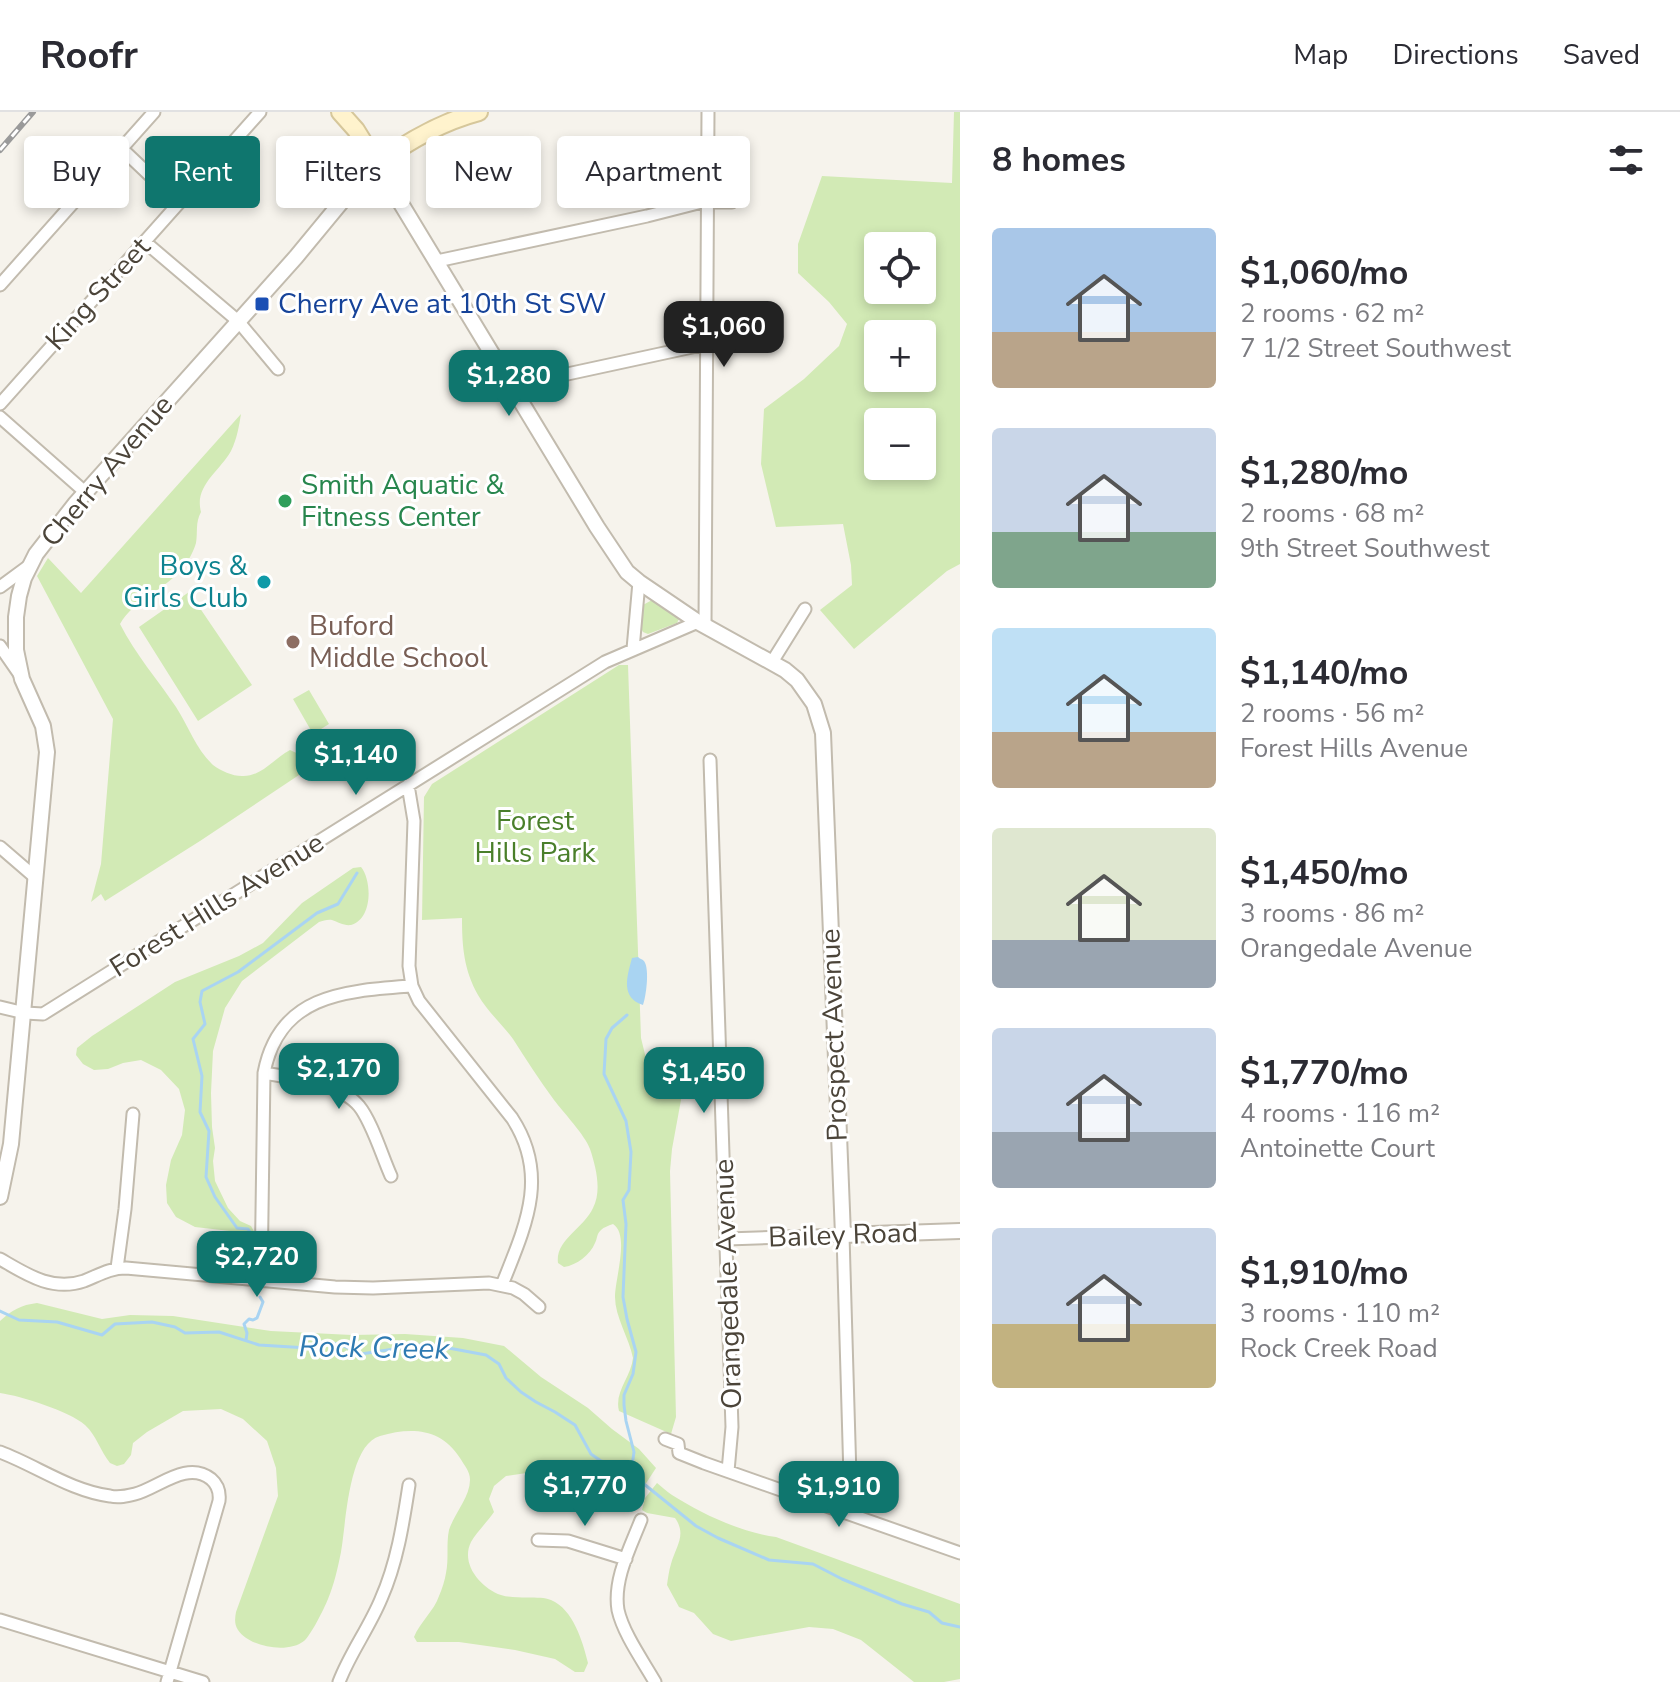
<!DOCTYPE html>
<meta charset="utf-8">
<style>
:root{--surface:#fff;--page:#f7f7f7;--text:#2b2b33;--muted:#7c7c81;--line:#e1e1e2;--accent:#0f766e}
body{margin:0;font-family:"Nunito Sans",sans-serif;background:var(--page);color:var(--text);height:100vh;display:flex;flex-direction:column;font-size:30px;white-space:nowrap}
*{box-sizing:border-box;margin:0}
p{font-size:26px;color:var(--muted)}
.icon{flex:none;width:44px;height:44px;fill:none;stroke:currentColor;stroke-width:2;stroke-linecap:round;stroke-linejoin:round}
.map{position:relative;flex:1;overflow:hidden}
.side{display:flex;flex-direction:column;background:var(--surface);width:720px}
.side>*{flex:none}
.top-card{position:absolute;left:24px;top:24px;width:760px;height:72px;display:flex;gap:16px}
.controls{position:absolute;left:864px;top:120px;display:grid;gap:16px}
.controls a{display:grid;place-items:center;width:72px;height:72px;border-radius:8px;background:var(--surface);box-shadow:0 4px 12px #0003;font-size:40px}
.price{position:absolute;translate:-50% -68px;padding:0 18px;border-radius:16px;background:var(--accent);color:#fff;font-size:26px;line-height:52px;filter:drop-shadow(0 2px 4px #0008)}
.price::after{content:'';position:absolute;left:50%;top:48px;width:24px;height:18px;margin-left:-12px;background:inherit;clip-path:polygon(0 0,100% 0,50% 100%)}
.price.current{background:#222;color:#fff}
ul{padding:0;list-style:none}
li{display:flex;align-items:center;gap:24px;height:200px;padding:0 32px}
li span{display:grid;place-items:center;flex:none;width:224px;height:160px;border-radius:8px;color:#555}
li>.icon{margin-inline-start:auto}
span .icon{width:96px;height:96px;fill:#fffc;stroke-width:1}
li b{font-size:34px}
h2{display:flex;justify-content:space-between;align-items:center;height:96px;padding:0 32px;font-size:34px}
.tag{padding:0 28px;border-radius:8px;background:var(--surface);box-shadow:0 4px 12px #0003;font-size:28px;line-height:72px}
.tag.current{background:var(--accent);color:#fff}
header{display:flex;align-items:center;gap:48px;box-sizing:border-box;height:112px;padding:0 40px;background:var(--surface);border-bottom:2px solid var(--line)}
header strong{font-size:38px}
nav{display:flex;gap:44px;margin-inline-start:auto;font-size:28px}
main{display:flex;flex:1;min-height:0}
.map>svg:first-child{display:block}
.green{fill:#d2eab5;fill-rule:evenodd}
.water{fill:#a9d4f2}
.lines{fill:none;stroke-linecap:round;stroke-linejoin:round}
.stream{stroke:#a9d4f2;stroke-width:3}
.minor-casing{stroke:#c2bbae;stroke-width:15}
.tertiary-casing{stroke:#c2bbae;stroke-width:18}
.secondary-casing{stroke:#d6c79b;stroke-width:20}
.minor{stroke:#fff;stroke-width:11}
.tertiary{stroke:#fff;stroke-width:14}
.secondary{stroke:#fff3cd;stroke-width:16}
.rail-casing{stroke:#9a9a9a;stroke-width:6}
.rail{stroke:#fff;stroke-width:3;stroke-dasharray:9;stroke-linecap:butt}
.transit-dot{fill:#1a4fb4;stroke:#fff;stroke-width:3}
.leisure-dot{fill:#2e9e5b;stroke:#fff;stroke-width:3}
.culture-dot{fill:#0f9aa8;stroke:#fff;stroke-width:3}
.education-dot{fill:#8d6e63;stroke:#fff;stroke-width:3}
.labels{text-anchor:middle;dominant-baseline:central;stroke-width:6;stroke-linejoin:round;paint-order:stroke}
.street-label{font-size:28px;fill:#4b4439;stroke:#fff}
.transit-label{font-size:28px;fill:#164399;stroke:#fff;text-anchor:start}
.leisure-label{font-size:28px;fill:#27864d;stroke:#fff;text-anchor:start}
.culture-label{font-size:28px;fill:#0d838f;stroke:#fff;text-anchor:end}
.education-label{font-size:28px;fill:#785e54;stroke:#fff;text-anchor:start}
.park-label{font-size:28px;fill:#4a7f2a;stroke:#fff}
.water-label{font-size:30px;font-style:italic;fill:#2e7ab2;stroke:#fff}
</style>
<header>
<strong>Roofr</strong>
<nav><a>Map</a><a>Directions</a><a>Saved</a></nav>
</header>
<main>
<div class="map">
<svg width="960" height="1570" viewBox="0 0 960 1570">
<rect width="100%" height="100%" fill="#f6f3ec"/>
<path class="green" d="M954,0h6v452l-13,7 -93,78 -34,-39 32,-25 -1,-20 -8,-41 -67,3 -15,-63 3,-55 40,-30 35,-33 8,-22 -18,-22 -31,-29v-29l24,-68 130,7zM878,134h44v44h-44zM878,222h44v44h-44zM878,310h44v44h-44z
M241,302c-2,12 -4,25 -10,37 -12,21 -37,35 -30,61 -6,11 -3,20 -5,31 -2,7 -7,17 -11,22 -17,24 -51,34 -65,59 15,30 38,56 56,83 13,20 20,42 37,58 8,6 19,11 29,11 20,1 32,-18 48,-26l19,9 2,5 -9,9 -102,68 -95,60 -4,-7 -10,8 10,-38 12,-145 -76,-143 11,-18 33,35z
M189,480l63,93 -54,36 -59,-94z
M652,488h3l24,19 -2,4 -29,11 -5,-2 -3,-6 3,-21z
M619,553h9l13,373 10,41 7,-8 9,-2 12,13 2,18 -9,49 -2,22 6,246 -5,17 -52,-23c-5,-19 12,-34 14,-53 -4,-20 -18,-41 -18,-61 0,-19 15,-62 -2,-73 -5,2 -9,3 -12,6 -5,5 -3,7 -6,13 -5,12 -18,22 -31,24l-6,-4c-3,-23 26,-35 35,-55 9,-17 3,-41 -3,-59 -5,-14 -27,-37 -36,-49 -15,-20 -28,-41 -41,-61 -11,-15 -26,-28 -35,-44 -14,-25 -16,-48 -16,-77l-40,2 2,-123 8,-13z
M309,578l20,34 -16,10 -20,-35z
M361,755c11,13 12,52 -10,58 -7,1 -13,-3 -19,-5 -4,-1 -9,1 -13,2l-77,59 -17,27 -12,43 -2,42 1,34 3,21 -2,13 2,20 13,27 12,13 11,5 5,9 1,5 -6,6 -9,4 -5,-6 -3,-10 -4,-3 -35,-4 -19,-10 -9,-14 -1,-18 5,-25 11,-25 3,-25 -6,-21 -18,-19 -20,-10 -18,3 -15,6 -14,1 -11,-6 -7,-9 1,-7 15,-12 83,-54 64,-26 24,-13 39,-40 51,-35z
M37,1191l65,16 28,-4 43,1 98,15 81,4 53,-1 58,4 41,8 37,31 47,31 24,21 27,20 17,19 -15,23 -46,6 -31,-17 -24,-9 -34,5 -12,10 -5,13 5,13c-6,9 -18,21 -23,30 -11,22 10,46 30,53 15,5 38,0 50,5 22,9 32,42 37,63l-4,9h-9l-20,-13 -40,-9 -56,-8h-42l-3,-5c6,-15 20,-26 25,-41 3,-7 6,-16 7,-23 3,-14 0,-29 3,-43 5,-16 21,-33 21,-50 0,-9 -6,-15 -10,-22 -19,-30 -49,-31 -80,-22 -32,9 -34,89 -39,116 -3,15 -7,33 -13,47 -4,10 -17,36 -24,42 -16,13 -55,6 -66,-11 -4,-6 -3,-12 -2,-18l42,-116 -2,-28 -9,-27 -24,-22 -22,-10 -38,2 -36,21 -14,11 -2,12 -7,9 -7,2 -7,-3c-10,-12 -13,-27 -25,-38 -16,-14 -64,-29 -85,-32v-72c12,-11 21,-16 37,-18z
M657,1371c5,4 9,8 15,12 30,19 68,37 104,42l184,67v75l-16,3h-30l-53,-42 -28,-11 -24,-2 -78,14 -18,-7 -19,-21 -15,-6 -12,-22c1,-7 2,-15 4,-21 5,-18 16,-29 4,-46l-28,-5 -5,-3 3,-12z"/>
<path class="water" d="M638,845c2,2 4,2 6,4 6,8 2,36 -1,44 -23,-7 -16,-29 -11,-47z"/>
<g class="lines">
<path class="stream" d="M627,903l-15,13 -6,11 -2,35 22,47 5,31 -2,38 -6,10 3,24 -3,73 4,22 9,33 -3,22 -9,21v10l2,16 8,31 -2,14
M252,1149l2,-23 -6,-9 -11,-1 -22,-31 -9,-20 3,-46 -9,-19 2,-36 -9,-37 12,-15 -5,-22 2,-11 36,-19 79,-59 21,-9 19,-31
M0,1199l19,9 38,2 45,13 13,-11 37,-2 23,5 10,6 34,-1 40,13 49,3 16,-7 17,4 20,9 66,-10 59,11 13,9 7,14 15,14 15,10 19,10 20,13 16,29 10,7 31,7 9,7 3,9 52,42 22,12 51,22 44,4 29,15 60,25 27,8 13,11 18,4
M246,1228l1,-7 -3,-9 5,-5 4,1 4,-2 6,-16 -3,-5"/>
<g class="minor-casing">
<path id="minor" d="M121,36l58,55
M145,130l93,79 40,48
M437,149l210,-45 55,-14h30
M0,173l154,-173
M512,274l194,-42
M0,292l260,-292
M0,305l85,75
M0,475l30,-22
M705,513l3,-513
M0,534l20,29
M633,537l6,-67
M772,550l33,-53
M710,648l22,667 -4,44
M408,673l6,36 -5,145 3,20 7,15 93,117c38,58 13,109 -10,167
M0,735l36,31
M0,895l25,6 18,1 562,-352 93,-40
M264,961c29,5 76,10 95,33 13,16 23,50 32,70
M727,1127l116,-4 7,242 -4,36
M0,1147c26,15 52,33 84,22 15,-6 26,-13 42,-13l209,19 38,1 116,-5 24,5 11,6 15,13
M117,1156l8,-59 8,-95
M261,1169l3,-208c15,-79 81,-82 148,-87
M665,1327l13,5 1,9 25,10 256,90
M0,1340c37,14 71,39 110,44 9,2 17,0 25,-2 23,-6 52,-34 76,-15 7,6 9,14 8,22l-52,181
M641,1408c-11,28 -28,60 -23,90 5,23 25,51 37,72
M538,1428l30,1 58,18
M0,1508l203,62
M339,1570c11,-29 30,-54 42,-83 16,-36 22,-75 28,-114"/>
</g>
<g class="tertiary-casing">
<path id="tertiary" d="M0,1085l11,-53 36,-392 -4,-26 -21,-47 -6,-29v-33l3,-21 5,-18 12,-24 39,-50 221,-247 71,-86 10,-7 220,363 30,45 12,10 59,40 87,48 12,10 17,24 9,29 20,502 117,-4"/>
</g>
<g class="secondary-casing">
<path id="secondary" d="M340,0l16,18 21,34c31,-23 64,-42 102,-52"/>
</g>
<use href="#minor" class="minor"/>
<use href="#tertiary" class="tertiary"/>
<use href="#secondary" class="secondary"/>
<g class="rail-casing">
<path id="rail" d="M0,38l33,-38"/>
</g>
<use href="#rail" class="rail"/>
</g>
<rect class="transit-dot" x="254" y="184" width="16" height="16" rx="4"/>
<circle class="leisure-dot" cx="285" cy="389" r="8"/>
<circle class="culture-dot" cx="264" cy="470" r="8"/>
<circle class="education-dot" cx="293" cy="530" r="8"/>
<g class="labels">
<g class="street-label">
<text transform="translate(98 182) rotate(-48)">King Street</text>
<text transform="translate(107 359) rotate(-50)">Cherry Avenue</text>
<text transform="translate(217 793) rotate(-32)">Forest Hills Avenue</text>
<text transform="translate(834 923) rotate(-92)">Prospect Avenue</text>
<text transform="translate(843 1123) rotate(-2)">Bailey Road</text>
<text transform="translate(728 1172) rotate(-92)">Orangedale Avenue</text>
</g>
<g class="transit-label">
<text x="278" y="192">Cherry Ave at 10th St SW</text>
</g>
<g class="leisure-label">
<text x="301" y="373">Smith Aquatic &amp;<tspan x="301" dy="32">Fitness Center</tspan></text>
</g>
<g class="culture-label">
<text x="248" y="454">Boys &amp;<tspan x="248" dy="32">Girls Club</tspan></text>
</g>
<g class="education-label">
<text x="309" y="514">Buford<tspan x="309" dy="32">Middle School</tspan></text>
</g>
<g class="park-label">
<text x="535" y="709">Forest<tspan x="535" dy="32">Hills Park</tspan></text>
</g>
<g class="water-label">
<text transform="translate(374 1236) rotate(1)">Rock Creek</text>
</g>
</g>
</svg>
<div class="controls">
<a><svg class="icon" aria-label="locate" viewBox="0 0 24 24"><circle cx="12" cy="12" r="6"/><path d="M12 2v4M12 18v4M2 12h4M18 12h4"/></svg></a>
<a>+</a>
<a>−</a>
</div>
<b class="price current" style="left:724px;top:257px">$1,060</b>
<b class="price" style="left:509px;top:306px">$1,280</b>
<b class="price" style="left:356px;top:685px">$1,140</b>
<b class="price" style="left:339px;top:999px">$2,170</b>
<b class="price" style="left:704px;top:1003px">$1,450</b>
<b class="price" style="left:257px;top:1187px">$2,720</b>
<b class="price" style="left:585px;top:1416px">$1,770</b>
<b class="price" style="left:839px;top:1417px">$1,910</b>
<div class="top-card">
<a class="tag">Buy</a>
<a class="tag current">Rent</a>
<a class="tag">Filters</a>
<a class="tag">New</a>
<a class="tag">Apartment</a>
</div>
</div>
<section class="side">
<h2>8 homes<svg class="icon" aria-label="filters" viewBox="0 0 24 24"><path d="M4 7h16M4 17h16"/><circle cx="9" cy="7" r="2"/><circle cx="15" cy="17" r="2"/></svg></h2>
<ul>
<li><span style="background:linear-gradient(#a9c7e8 65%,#b9a48a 0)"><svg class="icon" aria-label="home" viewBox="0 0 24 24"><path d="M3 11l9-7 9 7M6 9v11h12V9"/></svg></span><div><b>$1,060/mo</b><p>2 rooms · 62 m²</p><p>7 1/2 Street Southwest</p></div></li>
<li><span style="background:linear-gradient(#c9d6e8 65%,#7fa58c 0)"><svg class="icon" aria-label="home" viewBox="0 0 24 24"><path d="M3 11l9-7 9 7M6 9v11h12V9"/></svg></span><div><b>$1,280/mo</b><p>2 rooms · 68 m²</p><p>9th Street Southwest</p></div></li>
<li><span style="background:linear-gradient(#bfe0f5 65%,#b9a48a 0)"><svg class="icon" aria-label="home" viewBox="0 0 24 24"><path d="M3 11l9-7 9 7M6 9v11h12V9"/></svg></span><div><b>$1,140/mo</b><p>2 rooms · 56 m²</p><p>Forest Hills Avenue</p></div></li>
<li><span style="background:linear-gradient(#dfe7d0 70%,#9aa5b1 0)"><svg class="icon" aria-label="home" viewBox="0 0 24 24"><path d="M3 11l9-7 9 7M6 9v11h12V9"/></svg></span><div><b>$1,450/mo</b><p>3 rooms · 86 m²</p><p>Orangedale Avenue</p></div></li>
<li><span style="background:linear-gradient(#c9d6e8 65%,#9aa5b1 0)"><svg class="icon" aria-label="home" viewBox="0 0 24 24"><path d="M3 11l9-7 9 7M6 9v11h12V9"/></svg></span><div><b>$1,770/mo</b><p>4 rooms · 116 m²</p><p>Antoinette Court</p></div></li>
<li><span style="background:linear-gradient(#c9d6e8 60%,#c2b280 0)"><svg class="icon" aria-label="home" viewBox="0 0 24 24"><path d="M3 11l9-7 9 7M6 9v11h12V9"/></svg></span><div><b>$1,910/mo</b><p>3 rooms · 110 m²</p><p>Rock Creek Road</p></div></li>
</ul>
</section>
</main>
